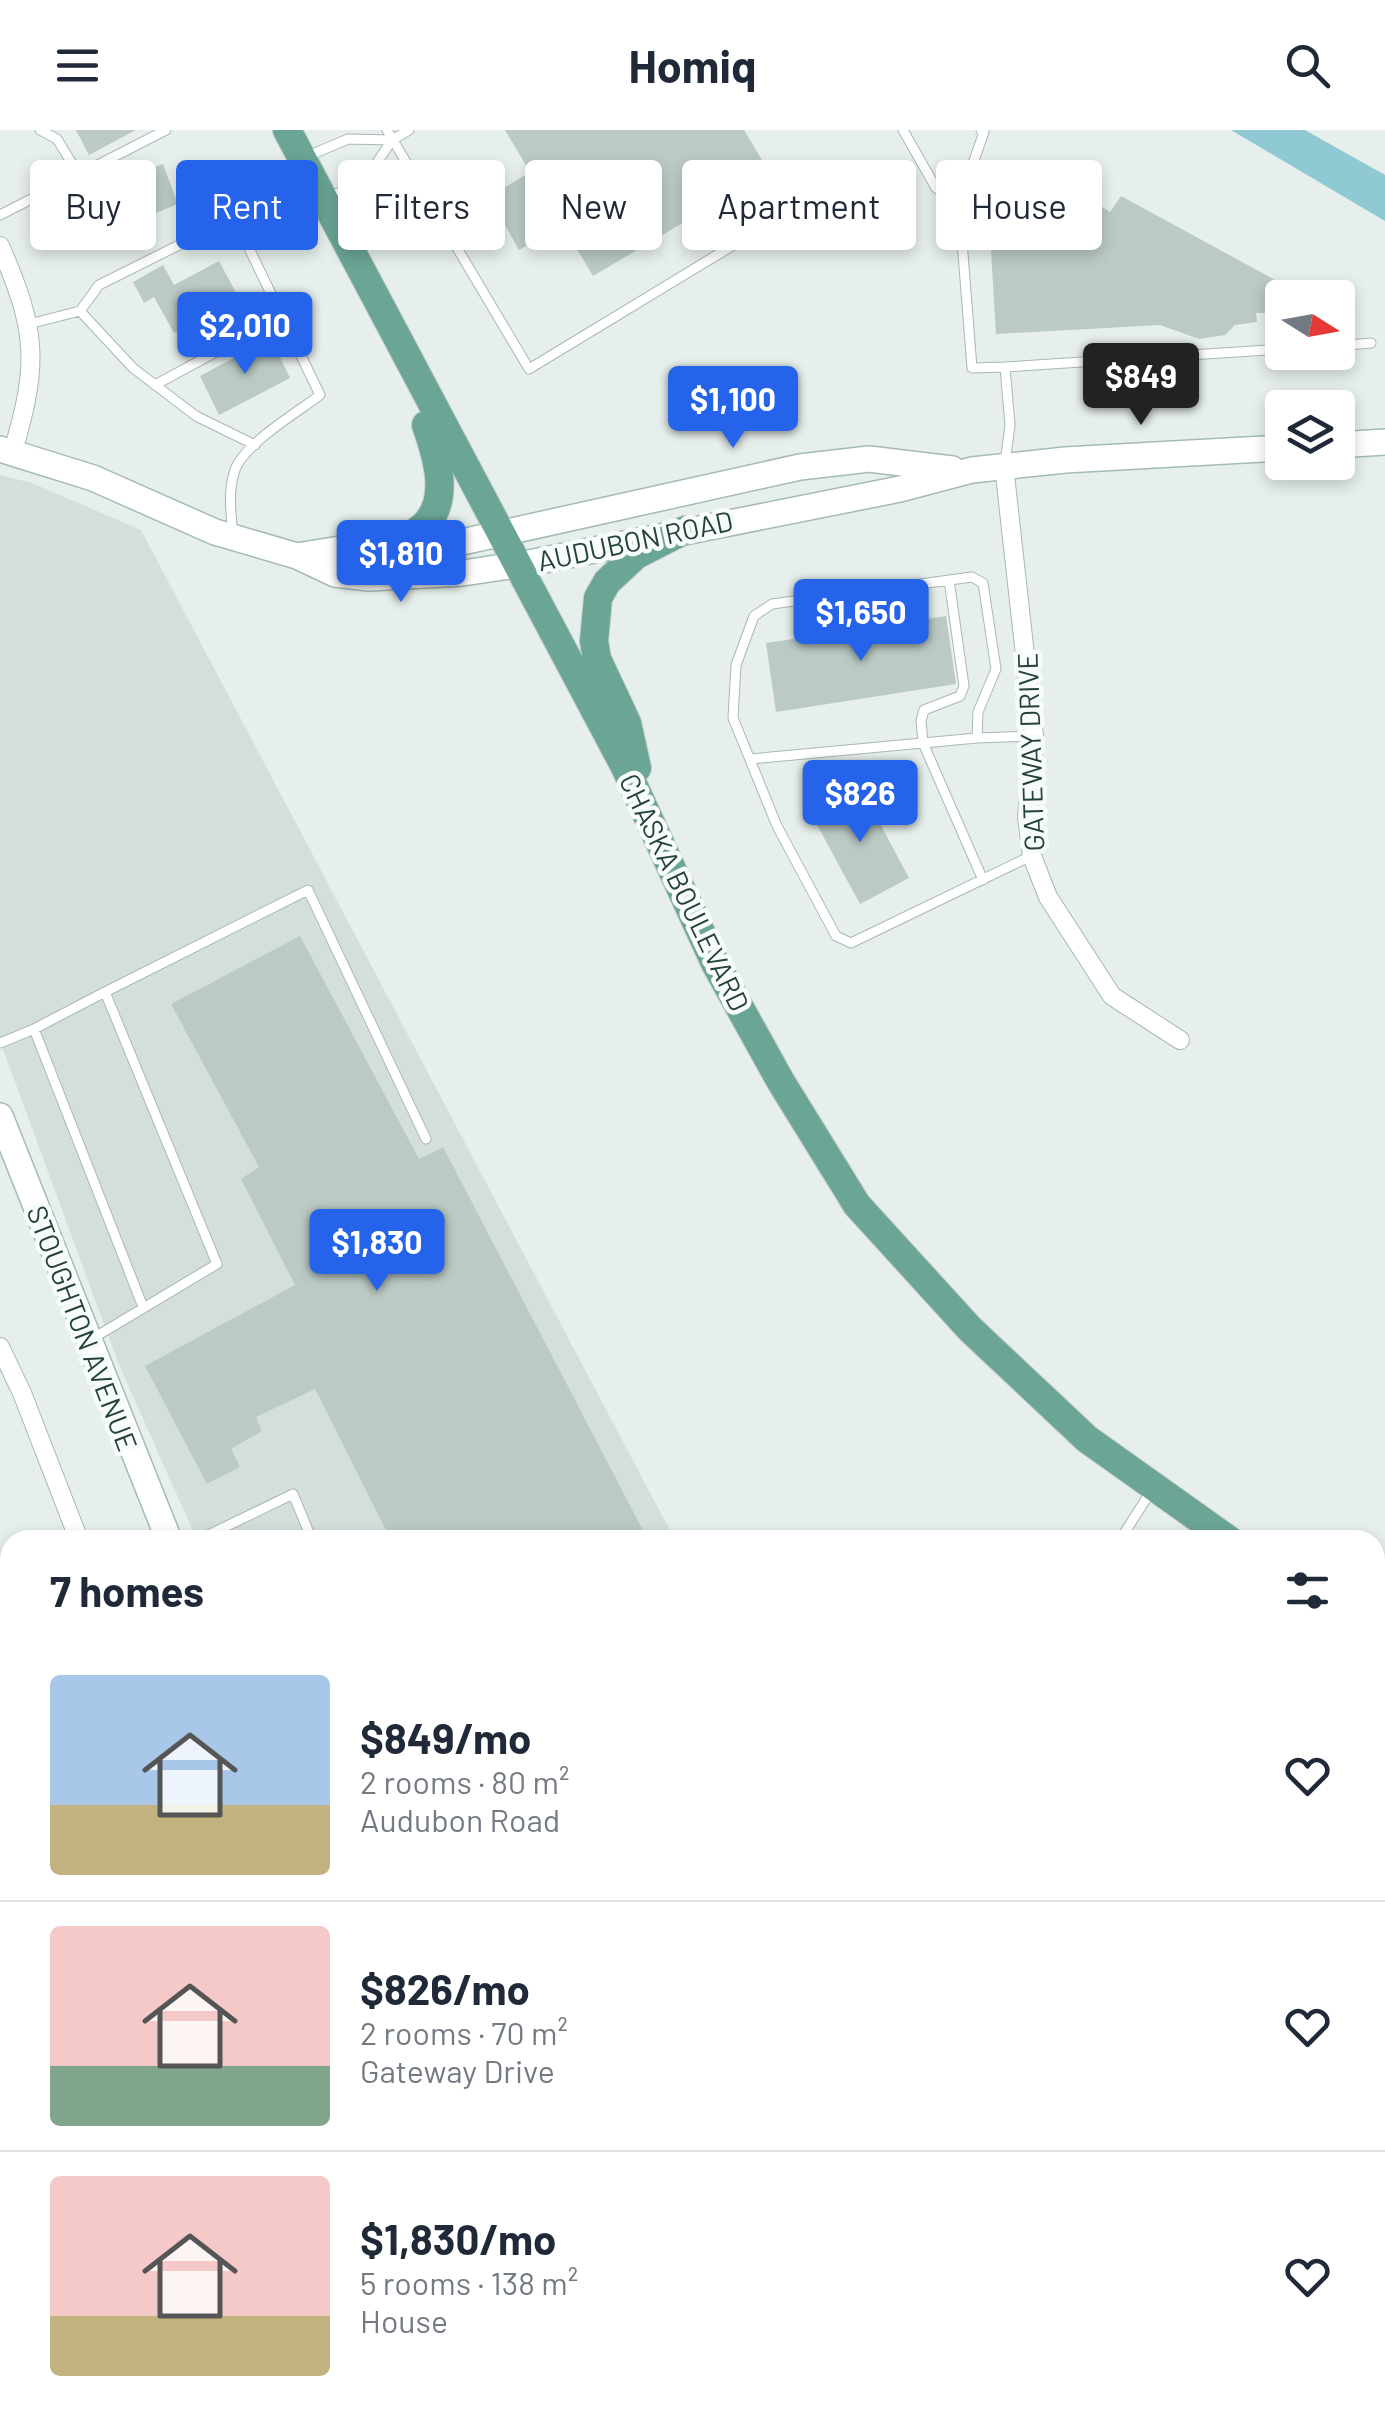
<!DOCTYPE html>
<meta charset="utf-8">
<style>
:root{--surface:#fff;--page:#f2f2f3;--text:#1f2937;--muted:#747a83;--line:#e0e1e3;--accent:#2563eb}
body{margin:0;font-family:Barlow,sans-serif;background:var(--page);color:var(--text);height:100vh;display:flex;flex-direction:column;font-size:38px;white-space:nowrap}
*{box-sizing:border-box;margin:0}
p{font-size:32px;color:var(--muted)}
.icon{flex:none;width:55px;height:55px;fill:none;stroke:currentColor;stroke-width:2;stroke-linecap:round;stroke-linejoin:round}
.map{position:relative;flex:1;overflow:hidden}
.side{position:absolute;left:0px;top:1400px;width:1385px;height:892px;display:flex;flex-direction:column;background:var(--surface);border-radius:30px 30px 0 0;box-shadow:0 5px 15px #0003}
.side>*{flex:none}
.hud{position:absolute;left:30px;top:30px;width:1325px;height:90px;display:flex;gap:20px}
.needle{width:65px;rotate:101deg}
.controls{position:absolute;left:1265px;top:150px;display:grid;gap:20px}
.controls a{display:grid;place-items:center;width:90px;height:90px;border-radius:10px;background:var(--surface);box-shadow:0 5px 15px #0003;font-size:50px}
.price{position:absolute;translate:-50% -85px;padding:0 22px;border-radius:10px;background:var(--accent);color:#fff;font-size:32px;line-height:65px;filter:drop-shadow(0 2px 5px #0008)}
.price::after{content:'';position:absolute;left:50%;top:60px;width:30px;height:22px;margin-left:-15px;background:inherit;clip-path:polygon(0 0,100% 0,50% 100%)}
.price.on{background:#222;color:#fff}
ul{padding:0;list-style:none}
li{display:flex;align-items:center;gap:30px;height:250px;padding:0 50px}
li+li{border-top:2px solid var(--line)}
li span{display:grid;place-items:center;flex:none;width:280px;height:200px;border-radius:10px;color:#555}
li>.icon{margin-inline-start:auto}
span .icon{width:120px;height:120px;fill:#fffc;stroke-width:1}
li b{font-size:42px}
h2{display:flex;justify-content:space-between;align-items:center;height:120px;padding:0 50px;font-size:42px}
.pill{padding:0 35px;border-radius:10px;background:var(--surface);box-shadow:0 5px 15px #0003;font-size:35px;line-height:90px}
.pill.on{background:var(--accent);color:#fff}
header{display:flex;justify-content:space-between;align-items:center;height:130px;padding:0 50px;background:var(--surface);font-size:45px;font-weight:700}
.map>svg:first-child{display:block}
.built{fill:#d4dfda}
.green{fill:#bfe0c8}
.water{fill:#8ec9d4}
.building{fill:#bbcac4}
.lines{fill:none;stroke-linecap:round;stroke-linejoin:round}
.lane-casing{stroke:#a8b8b2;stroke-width:11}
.street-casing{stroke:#a8b8b2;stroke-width:20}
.secondary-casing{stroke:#a4bbb3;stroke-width:28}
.primary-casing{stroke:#c2cac8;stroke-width:30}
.lane{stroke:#fff;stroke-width:9}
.street{stroke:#fff;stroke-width:18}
.secondary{stroke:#fff;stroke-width:25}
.primary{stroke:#6aa596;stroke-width:28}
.labels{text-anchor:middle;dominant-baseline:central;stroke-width:9;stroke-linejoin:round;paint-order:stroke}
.street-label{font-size:28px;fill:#24423a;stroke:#f7fbf9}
</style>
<header><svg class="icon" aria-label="menu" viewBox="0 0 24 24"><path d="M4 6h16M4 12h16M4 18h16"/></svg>Homiq<svg class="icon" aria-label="search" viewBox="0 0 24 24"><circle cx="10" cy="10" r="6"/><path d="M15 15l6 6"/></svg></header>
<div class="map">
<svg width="1385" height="2292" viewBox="0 0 1385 2292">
<rect width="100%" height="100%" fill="#e6efeb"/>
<path class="built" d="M0,345l32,8 109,47 534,1010h-478l-78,-175 -119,-324z"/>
<path class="green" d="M577,2283h336l-2,9h-330z"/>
<path class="water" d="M1231,0h74l80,45v46z"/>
<path class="building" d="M76,0h60l-47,25z
M505,0h239l25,42 -176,104 -31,-52 -43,26 -30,-53 41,-25z
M163,34l15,40 -30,12 -15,-41z
M1033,63l3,9 49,-6 25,16 11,-16 156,85 5,32h-26l1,9 -22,3 -10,10 -26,4 -39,-14 -164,9 -8,-135z
M219,131l20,37 -65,35 -20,-36 -10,6 -11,-21 30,-17 11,20z
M271,208l19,40 -71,37 -19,-39z
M946,486l10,68 -180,28 -10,-69z
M861,658l48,90 -49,26 -50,-92z
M300,806l119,223 24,-12 205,393h-257l-76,-151 -59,28 6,14 -31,18 9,18 -33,17 -62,-118 150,-81 -54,-106 18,-12 -88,-163z"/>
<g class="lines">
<g class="lane-casing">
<path id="lane" d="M40,0l17,9 22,36
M387,0l142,239 249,-151
M903,0l33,58 23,15
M981,0l3,2 -25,71 13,165 33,-1
M308,26l40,-17 44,1
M330,67l36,-18 26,-39 17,-10
M0,85l166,-85
M80,181l53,57 63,48 59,29
M29,194l51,-13 19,-26 96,-48 30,-4 21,9 74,153c-22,17 -80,51 -86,78 -6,20 -3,42 -1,62
M1338,216l33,-3
M155,255l127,-69
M1005,333l5,-38 -5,-58 277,-18
M949,450l15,106 -4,10 -36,14 -3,11 2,22 60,137
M750,629l227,-21
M1031,726l-180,87 -15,-7 -59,-110 -44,-108 3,-53 18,-49 18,-12 200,-27 11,6 13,86 -18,43 -1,26 57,-2
M105,862l-71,37 109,278
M0,913l34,-14
M90,1210l127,-76 -112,-272 203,-102 118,249
M198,1410l95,-46 19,46
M1120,1410l33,-52
M854,2282l44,10
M906,2292l2,-10"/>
</g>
<g class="street-casing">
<path id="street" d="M0,116c37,84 39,117 13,205
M1004,336l30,270 -7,81 5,39 16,41 64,99 68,44
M0,1217l22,46 57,147
M0,1495l10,27
M0,1595l10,-3
M1375,1632l10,3
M0,1994l10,22
M329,2282l4,10"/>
</g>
<g class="secondary-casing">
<path id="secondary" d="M1338,315l47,-3
M0,319l93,29 122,54 82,24 38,18 34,4 94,-5 66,-10 371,-74 72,-19 93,-10 217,-12
M297,426l49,-8 116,-6 338,-75 69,-8 83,10
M0,986l169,424
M548,2282l4,10"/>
</g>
<g class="primary-casing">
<path id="primary" d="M287,0l337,635 91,198 66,119 76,123 113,124 117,110 142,101
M361,417c17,-4 38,-5 53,-14 40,-23 24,-74 12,-108
M637,638l-10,-45 -30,-64 -3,-18 4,-43 9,-16 29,-27 49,-25
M1375,1517l10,7"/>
</g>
<use href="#lane" class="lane"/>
<use href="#street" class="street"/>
<use href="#secondary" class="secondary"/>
<use href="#primary" class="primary"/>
</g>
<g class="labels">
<g class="street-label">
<text transform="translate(635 410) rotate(-12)">AUDUBON ROAD</text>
<text transform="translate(1030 622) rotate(-92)">GATEWAY DRIVE</text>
<text transform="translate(685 762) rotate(64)">CHASKA BOULEVARD</text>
<text transform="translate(83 1198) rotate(69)">STOUGHTON AVENUE</text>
</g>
</g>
</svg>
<div class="controls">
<a><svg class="needle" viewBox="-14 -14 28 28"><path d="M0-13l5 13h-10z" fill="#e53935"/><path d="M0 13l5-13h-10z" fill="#747a83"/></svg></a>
<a><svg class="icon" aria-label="layers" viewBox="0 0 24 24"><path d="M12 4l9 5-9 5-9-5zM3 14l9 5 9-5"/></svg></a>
</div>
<b class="price" style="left:245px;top:247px">$2,010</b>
<b class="price on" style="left:1141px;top:298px">$849</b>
<b class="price" style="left:733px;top:321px">$1,100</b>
<b class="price" style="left:401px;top:475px">$1,810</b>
<b class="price" style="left:861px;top:534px">$1,650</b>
<b class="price" style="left:860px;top:715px">$826</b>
<b class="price" style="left:377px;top:1164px">$1,830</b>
<div class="hud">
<a class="pill">Buy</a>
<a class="pill on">Rent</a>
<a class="pill">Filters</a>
<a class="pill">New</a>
<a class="pill">Apartment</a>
<a class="pill">House</a>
</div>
<section class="side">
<h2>7 homes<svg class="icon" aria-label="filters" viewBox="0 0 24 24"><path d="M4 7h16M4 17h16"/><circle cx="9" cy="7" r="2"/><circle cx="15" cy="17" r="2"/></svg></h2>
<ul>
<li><span style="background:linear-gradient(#a9c7e8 65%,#c2b280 0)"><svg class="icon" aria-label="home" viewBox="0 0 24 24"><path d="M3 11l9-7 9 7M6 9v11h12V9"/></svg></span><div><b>$849/mo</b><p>2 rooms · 80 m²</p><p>Audubon Road</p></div><svg class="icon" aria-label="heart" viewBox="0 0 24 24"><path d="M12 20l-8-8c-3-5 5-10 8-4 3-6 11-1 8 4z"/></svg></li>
<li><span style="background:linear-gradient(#f6c9c9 70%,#7fa58c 0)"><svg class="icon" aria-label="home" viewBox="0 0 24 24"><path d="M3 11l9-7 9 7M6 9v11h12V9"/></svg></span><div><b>$826/mo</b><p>2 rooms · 70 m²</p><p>Gateway Drive</p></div><svg class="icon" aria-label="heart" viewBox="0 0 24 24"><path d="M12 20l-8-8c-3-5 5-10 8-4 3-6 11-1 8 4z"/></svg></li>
<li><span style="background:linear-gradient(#f6c9c9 70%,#c2b280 0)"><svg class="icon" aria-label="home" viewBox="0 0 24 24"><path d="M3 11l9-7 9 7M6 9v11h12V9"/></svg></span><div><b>$1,830/mo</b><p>5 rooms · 138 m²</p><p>House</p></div><svg class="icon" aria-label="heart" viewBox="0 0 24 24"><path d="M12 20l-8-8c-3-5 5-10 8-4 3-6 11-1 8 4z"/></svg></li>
</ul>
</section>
</div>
